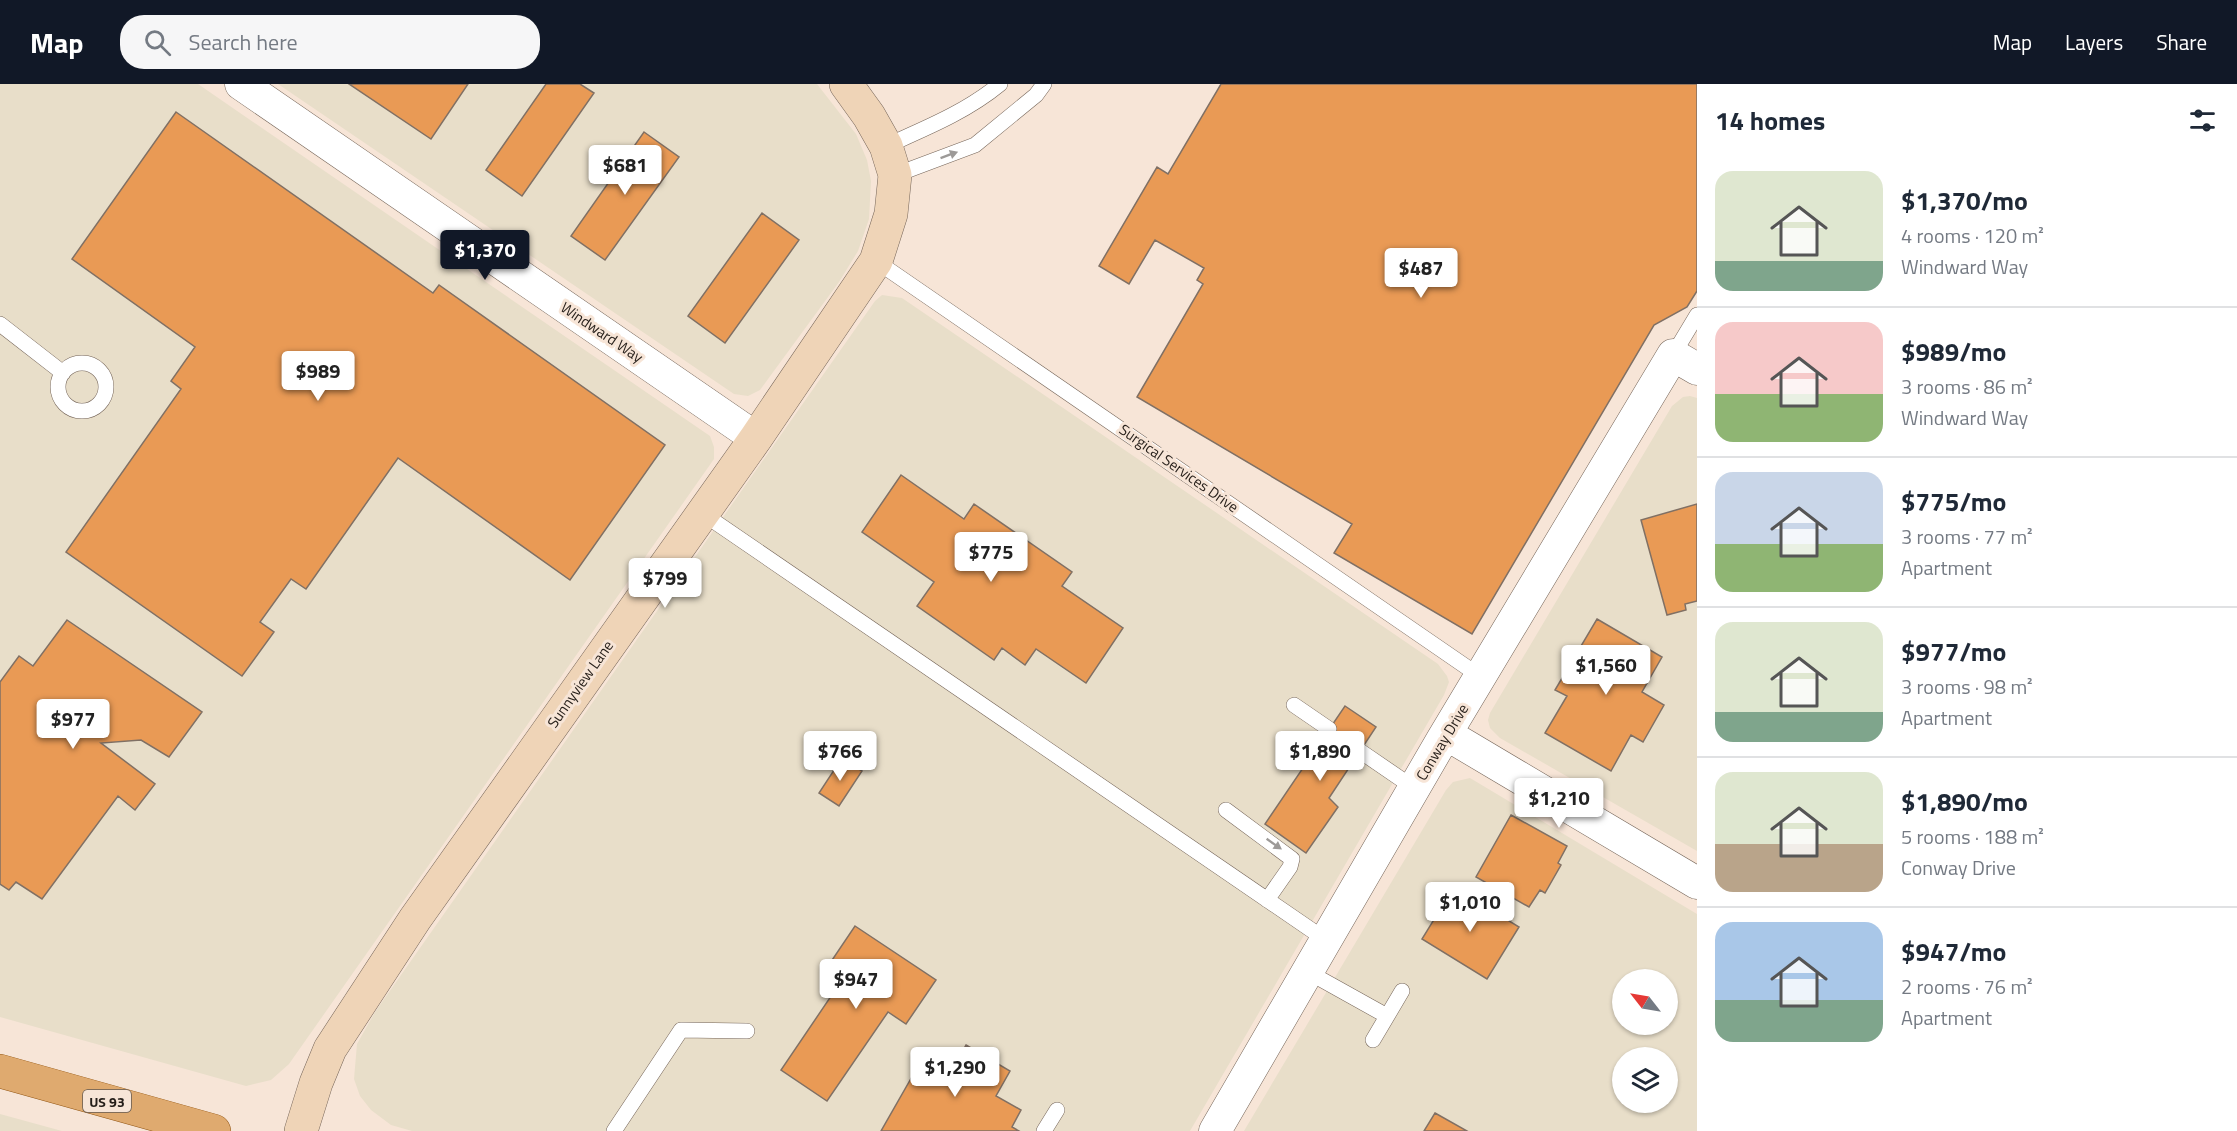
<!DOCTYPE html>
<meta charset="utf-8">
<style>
:root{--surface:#fff;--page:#f6f6f7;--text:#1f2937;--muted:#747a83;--line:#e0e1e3;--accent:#111827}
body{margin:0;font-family:"Titillium Web",sans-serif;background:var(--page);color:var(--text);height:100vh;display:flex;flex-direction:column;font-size:22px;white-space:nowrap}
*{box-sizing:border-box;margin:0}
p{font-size:20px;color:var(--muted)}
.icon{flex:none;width:33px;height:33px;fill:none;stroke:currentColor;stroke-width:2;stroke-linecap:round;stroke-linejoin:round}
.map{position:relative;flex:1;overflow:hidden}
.details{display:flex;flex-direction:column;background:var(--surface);width:540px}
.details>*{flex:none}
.needle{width:39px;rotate:301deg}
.fabs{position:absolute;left:1612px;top:885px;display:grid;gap:12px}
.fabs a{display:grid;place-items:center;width:66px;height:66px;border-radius:50%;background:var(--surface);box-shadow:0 2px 4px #0004;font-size:30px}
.price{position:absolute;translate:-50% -51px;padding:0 14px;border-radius:6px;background:#fff;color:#222;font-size:20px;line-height:39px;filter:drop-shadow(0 2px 3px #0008)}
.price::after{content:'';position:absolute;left:50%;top:36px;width:18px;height:14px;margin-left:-9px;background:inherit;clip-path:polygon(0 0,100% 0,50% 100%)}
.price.on{background:var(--accent);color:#fff}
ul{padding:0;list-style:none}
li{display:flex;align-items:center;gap:18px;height:150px;padding:0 18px}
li+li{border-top:2px solid var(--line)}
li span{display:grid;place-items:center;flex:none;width:168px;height:120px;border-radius:18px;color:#555}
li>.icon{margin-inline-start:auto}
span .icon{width:72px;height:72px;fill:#fffc;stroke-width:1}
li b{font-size:26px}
h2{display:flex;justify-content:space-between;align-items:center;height:72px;padding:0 18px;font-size:26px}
header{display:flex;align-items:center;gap:36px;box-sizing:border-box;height:84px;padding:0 30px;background:var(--accent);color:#fff}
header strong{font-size:28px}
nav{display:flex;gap:33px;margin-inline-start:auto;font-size:21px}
.search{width:420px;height:54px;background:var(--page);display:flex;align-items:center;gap:15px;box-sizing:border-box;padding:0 21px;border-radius:24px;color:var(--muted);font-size:22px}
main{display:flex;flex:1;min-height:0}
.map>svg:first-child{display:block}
.commercial{fill:#e8dec9;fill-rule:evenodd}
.building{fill:#e99a55;stroke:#807064;stroke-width:1.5}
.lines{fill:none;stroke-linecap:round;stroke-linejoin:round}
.lane-casing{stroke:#756559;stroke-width:16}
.street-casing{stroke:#756559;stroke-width:33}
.secondary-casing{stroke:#756559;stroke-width:34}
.primary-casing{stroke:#905412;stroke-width:34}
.lane{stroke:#fff;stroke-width:15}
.street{stroke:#fff;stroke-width:32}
.secondary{stroke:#efd4b7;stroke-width:33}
.primary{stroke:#dfaa6f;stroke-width:33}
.oneway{fill:#9d9a98}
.labels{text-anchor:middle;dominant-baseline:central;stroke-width:6;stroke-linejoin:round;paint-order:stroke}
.shield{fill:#f7e5d7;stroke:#645a52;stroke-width:1.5}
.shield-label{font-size:14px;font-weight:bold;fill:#251e19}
.street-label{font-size:15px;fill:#251e19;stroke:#f7e5d7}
</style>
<header>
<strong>Map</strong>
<div class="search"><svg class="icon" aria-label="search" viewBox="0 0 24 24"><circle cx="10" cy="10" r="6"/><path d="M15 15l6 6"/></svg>Search here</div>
<nav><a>Map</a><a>Layers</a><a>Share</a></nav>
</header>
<main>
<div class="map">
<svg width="1697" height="1047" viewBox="0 0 1697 1047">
<rect width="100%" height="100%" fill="#f7e5d7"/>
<path class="commercial" d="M0,0h198l512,352 4,11v12l-425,605 -18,16 -25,6 -246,-69z
M278,0h539l39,50 11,26 4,21 -2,38 -11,32 -19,31 -79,108 -12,6 -14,-2z
M882,211l20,3 536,366 9,12 2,6 -5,13 -254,436h-778l-21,-6 -20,-15 -11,-14 -6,-17 3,-35 18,-32 500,-711z
M1690,312l7,2v453l-197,-113 -10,-10 -2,-8 2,-7 182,-307 11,-9z
M1470,694l227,136v217h-453l202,-341 7,-8zM1623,896h45v44h-45zM1623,974h45v44h-45z
M0,1030l62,17h-62z"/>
<path class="building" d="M349,0h119l-37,55z
M546,0h34l14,9 -72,103 -36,-26z
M1221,0h476v207l-10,16 -33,18 -182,309 -138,-81 18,-29 -215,-127 66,-113 -6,-4 7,-12 -49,-28 -26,44 -30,-18 58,-99 11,7z
M176,28l257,181 6,-8 226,160 -95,135 -172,-122 -92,131 -15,-10 -31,43 14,10 -32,44 -176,-124 115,-163 -10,-8 24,-34 -123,-88z
M644,48l35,25 -74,103 -34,-24z
M762,129l37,27 -74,103 -37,-27z
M901,391l63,44 10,-15 98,68 -10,14 61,42 -37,55 -50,-34 -11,16 -23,-17 -8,12 -77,-54 17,-24 -72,-50z
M1697,420v97l-12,3 1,6 -19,5 -26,-95z
M1597,535l65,38 -20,35 22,13 -21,37 -12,-7 -20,36 -66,-38 22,-37 -12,-6z
M67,536l135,92 -33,45 -28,-17 -40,3 54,41 -20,26 -17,-14 -76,103 -26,-17 -7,8 -9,-6v-202l19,-26 14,10z
M1345,622l31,21 -47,71 9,9 -32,46 -41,-29z
M842,674l20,13 -23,35 -20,-13z
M1511,731l56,31 -9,17 3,2 -16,28 -5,-3 -11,17 -53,-30z
M1454,803l65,40 -32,52 -65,-40z
M855,842l81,54 -30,44 -18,-12 -61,89 -46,-31 59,-87 -16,-11z
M966,961l44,26 -14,25 25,14 -9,17 7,4h-138l44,-77 27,16z
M1435,1029l32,18h-43z"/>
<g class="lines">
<g class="lane-casing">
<path id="lane" d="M886,62c40,-18 80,-34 114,-62
M895,91l80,-30 61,-50 8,-11
M876,177l605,416
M0,240l63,49
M1673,271l24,-40
M58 303a24 24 0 1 1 48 0a24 24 0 1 1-48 0Z
M702,429l624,427
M1294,621l35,24
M1360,667l54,37
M1226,726l66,49 -2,8 -23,33
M1308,888l79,44
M1373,956l29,-49
M614,1047l67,-101 66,1
M1044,1047l13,-21"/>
</g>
<g class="street-casing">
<path id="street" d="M241,0l515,354
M1446,650l251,149
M1215,1047l227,-391 231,-385 24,14"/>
</g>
<g class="secondary-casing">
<path id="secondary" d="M301,1047l15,-48 14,-34 85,-130 341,-481 120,-177 15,-47 4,-39 -9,-29 -17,-30 -23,-32"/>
</g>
<g class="primary-casing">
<path id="primary" d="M0,987l214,60"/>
</g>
<use href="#lane" class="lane"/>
<use href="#street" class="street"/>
<use href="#secondary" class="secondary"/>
<use href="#primary" class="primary"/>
</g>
<defs><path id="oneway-solid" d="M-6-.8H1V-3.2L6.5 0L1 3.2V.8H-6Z" transform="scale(1.5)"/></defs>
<g class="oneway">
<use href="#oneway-solid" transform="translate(949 71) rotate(-20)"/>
<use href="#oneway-solid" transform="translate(1274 760) rotate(35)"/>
</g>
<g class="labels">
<rect class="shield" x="83" y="1006" width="48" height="22" rx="4.5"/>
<g class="shield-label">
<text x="107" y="1017">US 93</text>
</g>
<g class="street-label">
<text transform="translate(602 248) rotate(34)">Windward Way</text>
<text transform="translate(1179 384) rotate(35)">Surgical Services Drive</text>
<text transform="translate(580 600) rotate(-55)">Sunnyview Lane</text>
<text transform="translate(1442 658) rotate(-59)">Conway Drive</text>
</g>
</g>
</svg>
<div class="fabs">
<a><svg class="needle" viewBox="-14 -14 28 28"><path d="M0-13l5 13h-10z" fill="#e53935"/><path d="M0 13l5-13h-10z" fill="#747a83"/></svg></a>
<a><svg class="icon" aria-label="layers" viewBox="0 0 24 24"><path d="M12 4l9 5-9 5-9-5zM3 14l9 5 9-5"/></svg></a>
</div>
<b class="price" style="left:625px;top:112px">$681</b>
<b class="price on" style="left:485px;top:197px">$1,370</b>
<b class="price" style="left:1421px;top:215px">$487</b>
<b class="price" style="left:318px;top:318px">$989</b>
<b class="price" style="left:991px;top:499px">$775</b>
<b class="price" style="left:665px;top:525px">$799</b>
<b class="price" style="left:1606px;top:612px">$1,560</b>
<b class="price" style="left:73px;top:666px">$977</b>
<b class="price" style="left:840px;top:698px">$766</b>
<b class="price" style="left:1320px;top:698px">$1,890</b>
<b class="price" style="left:1559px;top:745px">$1,210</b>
<b class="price" style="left:1470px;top:849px">$1,010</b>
<b class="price" style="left:856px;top:926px">$947</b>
<b class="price" style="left:955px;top:1014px">$1,290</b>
</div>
<section class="details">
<h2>14 homes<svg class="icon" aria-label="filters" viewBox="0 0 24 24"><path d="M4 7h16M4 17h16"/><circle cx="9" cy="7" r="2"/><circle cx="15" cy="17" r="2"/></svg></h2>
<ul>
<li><span style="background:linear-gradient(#dfe7d0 75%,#7fa58c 0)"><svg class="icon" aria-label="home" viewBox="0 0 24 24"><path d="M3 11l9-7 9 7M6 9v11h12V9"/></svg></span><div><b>$1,370/mo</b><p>4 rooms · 120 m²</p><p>Windward Way</p></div></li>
<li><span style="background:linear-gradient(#f6c9c9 60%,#8fb573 0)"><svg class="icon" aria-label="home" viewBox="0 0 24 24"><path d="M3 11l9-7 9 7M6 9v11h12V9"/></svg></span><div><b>$989/mo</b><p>3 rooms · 86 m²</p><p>Windward Way</p></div></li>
<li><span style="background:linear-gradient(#c9d6e8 60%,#8fb573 0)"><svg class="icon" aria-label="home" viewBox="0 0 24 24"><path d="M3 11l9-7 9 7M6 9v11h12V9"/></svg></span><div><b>$775/mo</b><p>3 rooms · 77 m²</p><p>Apartment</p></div></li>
<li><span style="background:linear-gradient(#dfe7d0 75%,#7fa58c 0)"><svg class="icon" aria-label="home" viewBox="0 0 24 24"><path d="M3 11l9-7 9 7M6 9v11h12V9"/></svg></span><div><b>$977/mo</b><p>3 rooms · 98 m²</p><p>Apartment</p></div></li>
<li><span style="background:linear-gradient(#dfe7d0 60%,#b9a48a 0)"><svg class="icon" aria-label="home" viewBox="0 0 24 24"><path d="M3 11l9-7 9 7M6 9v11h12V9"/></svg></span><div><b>$1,890/mo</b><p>5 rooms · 188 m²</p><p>Conway Drive</p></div></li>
<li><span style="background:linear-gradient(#a9c7e8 65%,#7fa58c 0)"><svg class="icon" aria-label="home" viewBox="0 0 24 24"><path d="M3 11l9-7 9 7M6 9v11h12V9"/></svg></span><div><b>$947/mo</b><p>2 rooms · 76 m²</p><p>Apartment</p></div></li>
</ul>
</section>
</main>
